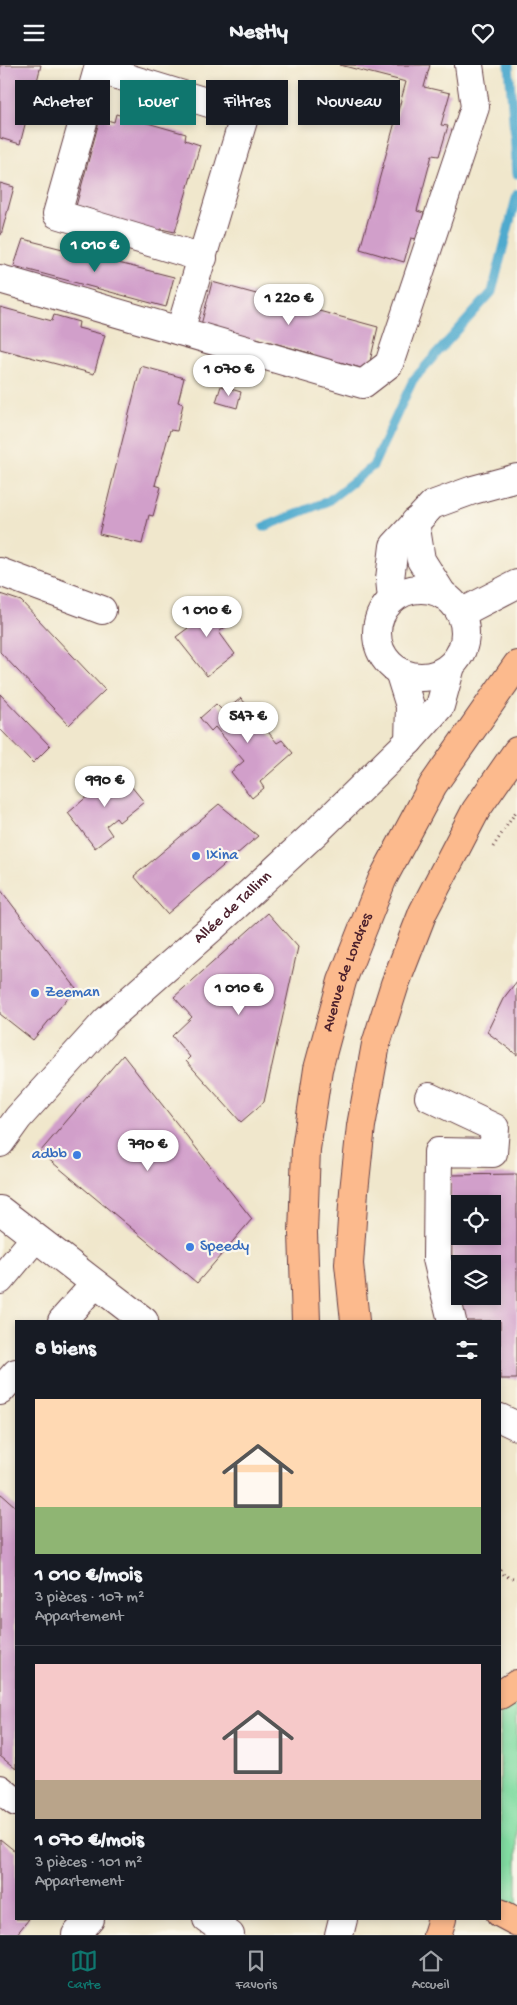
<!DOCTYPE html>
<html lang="fr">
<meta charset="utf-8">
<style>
:root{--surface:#171b24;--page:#20242c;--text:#f1f3f6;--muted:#9ea1a6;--line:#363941;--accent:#0f766e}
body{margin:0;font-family:"Gochi Hand",sans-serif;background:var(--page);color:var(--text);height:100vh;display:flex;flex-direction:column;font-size:19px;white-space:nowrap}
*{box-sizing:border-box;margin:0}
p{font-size:16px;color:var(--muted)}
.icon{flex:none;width:28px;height:28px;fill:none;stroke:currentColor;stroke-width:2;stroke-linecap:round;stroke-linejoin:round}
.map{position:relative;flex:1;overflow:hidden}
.drawer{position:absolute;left:15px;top:1255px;width:486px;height:600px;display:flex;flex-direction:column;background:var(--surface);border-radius:0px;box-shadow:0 2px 8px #0003}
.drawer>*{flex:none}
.hud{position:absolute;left:15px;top:15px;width:488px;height:45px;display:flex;gap:10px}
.fabs{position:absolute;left:451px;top:1130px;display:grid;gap:10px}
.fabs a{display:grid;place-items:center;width:50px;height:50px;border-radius:0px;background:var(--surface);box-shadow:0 2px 8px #0003;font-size:25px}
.price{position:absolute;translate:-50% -42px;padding:0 11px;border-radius:18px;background:#fff;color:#222;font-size:16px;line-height:32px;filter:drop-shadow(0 1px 2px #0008)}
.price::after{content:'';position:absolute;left:50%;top:30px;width:15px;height:11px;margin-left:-8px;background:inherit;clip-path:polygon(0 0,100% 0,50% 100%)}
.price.active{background:var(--accent);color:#fff}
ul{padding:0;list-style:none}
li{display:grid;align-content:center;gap:10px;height:265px;padding:0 20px}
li+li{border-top:1px solid var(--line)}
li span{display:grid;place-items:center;height:155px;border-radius:0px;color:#555}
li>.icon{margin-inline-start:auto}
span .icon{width:90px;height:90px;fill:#fffc;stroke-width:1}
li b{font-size:21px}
h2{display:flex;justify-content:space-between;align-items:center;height:60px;padding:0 20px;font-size:21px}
.pill{padding:0 18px;border-radius:0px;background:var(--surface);box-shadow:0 2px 8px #0003;font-size:18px;line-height:45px}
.pill.active{background:var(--accent);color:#fff}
header{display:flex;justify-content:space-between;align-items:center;height:65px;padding:0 20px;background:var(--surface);font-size:22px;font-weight:700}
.tab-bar{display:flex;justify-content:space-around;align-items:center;height:70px;border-top:1px solid var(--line);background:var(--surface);font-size:14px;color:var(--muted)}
.tab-bar a{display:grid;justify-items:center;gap:2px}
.tab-bar .active{color:var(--accent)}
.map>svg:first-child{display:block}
.green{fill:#82dca2;stroke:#667e66}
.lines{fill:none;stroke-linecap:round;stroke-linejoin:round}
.stream{stroke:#50aace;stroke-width:9}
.building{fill:#d19fca;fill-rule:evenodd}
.minor-casing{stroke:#633d43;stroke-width:30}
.major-casing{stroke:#633d43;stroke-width:30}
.path{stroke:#633d43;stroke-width:3;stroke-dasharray:1 4;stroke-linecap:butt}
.minor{stroke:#fff;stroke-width:28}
.major{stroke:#fcba8d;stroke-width:28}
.shop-dot{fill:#3f7fe0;stroke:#fbf7ec;stroke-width:2}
.labels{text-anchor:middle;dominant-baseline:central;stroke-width:4.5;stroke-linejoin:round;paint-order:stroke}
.shop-label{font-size:16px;fill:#366cbe;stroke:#fbf7ec;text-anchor:start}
.street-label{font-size:16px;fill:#4a1f2b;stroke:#fbf7ec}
</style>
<header><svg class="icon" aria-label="menu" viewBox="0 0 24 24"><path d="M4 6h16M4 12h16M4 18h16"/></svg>Nestly<svg class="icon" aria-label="heart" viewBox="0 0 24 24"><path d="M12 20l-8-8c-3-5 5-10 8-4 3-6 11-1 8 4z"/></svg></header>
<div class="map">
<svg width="517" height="1870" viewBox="0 0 517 1870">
<rect width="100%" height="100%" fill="#fbf7ec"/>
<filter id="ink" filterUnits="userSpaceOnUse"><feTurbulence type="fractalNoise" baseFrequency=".02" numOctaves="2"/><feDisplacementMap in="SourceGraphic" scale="10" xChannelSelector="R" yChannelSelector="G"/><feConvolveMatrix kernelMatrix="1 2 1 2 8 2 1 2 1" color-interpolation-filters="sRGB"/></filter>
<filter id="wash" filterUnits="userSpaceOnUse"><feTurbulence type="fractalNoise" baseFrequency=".0096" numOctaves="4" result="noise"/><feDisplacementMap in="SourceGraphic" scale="20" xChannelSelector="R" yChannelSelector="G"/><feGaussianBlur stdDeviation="1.12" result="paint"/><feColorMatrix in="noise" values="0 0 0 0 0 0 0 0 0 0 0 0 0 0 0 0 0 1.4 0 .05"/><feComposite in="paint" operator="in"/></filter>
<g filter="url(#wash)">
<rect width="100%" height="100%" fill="#f0e7cc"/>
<path class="green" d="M517,1619v238l-17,-9v-218z"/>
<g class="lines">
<path class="stream" d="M509,0l8,109
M264,462l64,-26 45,-35 40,-86 79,-88 25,-98"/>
</g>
<g id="blocks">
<path class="building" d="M0,0h41l-5,20 4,2 -7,27 -5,-1 -8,31 -20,-6z
M340,0h90l-6,22 26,6 -9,32 7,1 -9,30 -7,-1 -15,56 7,2 -7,26 -6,-1 -7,24 -44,-13 46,-167z
M116,49l70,20 -1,6 15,5 -25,87 -14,-3 -2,5 -70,-20 1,-5 -14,-3 24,-88 14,4z
M0,118l14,4 -13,48h-1z
M23,174l151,38 -8,30 -152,-41z
M212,217l166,45 -10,43 -28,-8 -1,5 -26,-7v-6l-57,-16 -3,6 -52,-19z
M0,242l52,14 2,-6 25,7 -1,6 27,7 -11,39 -94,-25z
M141,301l43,12 -6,24 5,2 -6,27 -7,-1 -15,55 6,2 -8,29 -4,-1 -7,29 -43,-10z
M221,321l20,6 -4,16 -21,-6z
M0,529l21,7 84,89 -36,35 -69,-73z
M213,534l17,24 -11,9 16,22 -28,22 -31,-39 12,-9 -4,-7z
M0,629l50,52 -17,17 -33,-34z
M241,633l36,45 5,-3 11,13 -33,29 4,6 -12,10 -21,-26 13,-11 -29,-34 -4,4 -11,-13 16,-14 8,8z
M118,705l26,32 -25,20 -3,-4 -10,8 6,9 -17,13 -27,-35z
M219,739l39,32 -91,78 -33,-38z
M0,824l76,99 -43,52 -33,-26z
M268,848l30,34 -34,155 -23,20 -55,-61 4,-4 -18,-21 20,-19 -18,-20z
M517,916v74l-30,-23 16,-33z
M123,990l129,164 -55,64 -157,-131z
M517,1109v205h-17v-58h-35l-6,-22 -3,-36h-4l-2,-88zM460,1139h32v32h-32zM460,1199h32v32h-32z
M0,1428l16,14v262l-16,-13z
M0,1774l16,13v67h13l-13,16h-16z"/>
</g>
</g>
<g filter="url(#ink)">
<use href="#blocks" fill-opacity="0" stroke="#633d43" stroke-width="1"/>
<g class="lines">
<g class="minor-casing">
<g id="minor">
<path d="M0,214l363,105 26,-20 86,-257 -6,-42"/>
<path d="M180,266l65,-217 -147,-45 -41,145 146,44"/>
<path d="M415,457l6,38 22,35"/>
<path d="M0,507l102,38"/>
<circle cx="421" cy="568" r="44"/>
<path d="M392,534l-2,-20 4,-33 38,-41 41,-15 44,-12"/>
<path d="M461,548l56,-29"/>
<path d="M399,606l11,35 -1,35"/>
<path d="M429,1032l66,31 -2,25 -55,-1 -1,107 15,62"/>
<path id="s1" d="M0,1078l18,-25 88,-97 108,-95 102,-94 93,-91 31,-35 11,-40"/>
<path d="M0,1145l144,111"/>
<path d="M0,1215l35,-42"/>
<path d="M62,1256l33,-37"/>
<path d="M0,1326l16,-18"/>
<path d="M500,1353l17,8"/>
<path d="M0,1724l16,13"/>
<path d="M207,1854l23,16"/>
<path d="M76,1870l14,-16"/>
<path d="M339,1870l4,-16"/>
</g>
</g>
<g class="major-casing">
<g id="major">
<path id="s2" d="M306,1256l-3,-88 3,-84 12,-80 24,-88 40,-101 51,-95 84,-120"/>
<path d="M355,1256l-6,-57 5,-73 7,-65 15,-82 19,-60 28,-72 53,-102 41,-59"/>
<path d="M500,1630l17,-11"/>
<path d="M500,1848l17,9"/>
<path d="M437,1870l5,-16"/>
</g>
</g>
<path class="path" d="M493,782l24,-37
M500,1505l5,6 12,3"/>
<use href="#minor" class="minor"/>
<use href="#major" class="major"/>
</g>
</g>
<g class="shop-dot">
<circle cx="196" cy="791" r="5"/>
<circle cx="35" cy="928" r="5"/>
<circle cx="77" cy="1090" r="5"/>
<circle cx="190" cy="1182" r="5"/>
</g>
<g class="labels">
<g class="shop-label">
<text x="206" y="791">Ixina</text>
<text x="45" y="928">Zeeman</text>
<text x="67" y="1090" text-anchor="end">adbb</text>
<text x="200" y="1182">Speedy</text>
</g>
<g class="street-label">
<text stroke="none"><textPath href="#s1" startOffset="332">Allée de Tallinn</textPath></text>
<text stroke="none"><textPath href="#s2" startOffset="354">Avenue de Londres</textPath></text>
</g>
</g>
</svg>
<div class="fabs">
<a><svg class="icon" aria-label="locate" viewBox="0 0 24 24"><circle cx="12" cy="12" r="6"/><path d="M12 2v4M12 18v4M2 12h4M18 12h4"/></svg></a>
<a><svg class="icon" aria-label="layers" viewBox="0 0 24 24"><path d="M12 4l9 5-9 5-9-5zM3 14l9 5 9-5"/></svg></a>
</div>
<b class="price active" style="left:95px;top:208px">1 010 €</b>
<b class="price" style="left:289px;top:261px">1 220 €</b>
<b class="price" style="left:229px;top:332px">1 070 €</b>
<b class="price" style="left:207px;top:573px">1 010 €</b>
<b class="price" style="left:248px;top:679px">547 €</b>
<b class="price" style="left:105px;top:743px">990 €</b>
<b class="price" style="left:239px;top:951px">1 010 €</b>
<b class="price" style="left:148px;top:1107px">790 €</b>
<div class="hud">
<a class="pill">Acheter</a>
<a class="pill active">Louer</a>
<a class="pill">Filtres</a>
<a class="pill">Nouveau</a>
</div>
<section class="drawer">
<h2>8 biens<svg class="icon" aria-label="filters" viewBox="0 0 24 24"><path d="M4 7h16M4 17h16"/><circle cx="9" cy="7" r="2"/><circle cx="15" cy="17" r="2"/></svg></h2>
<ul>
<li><span style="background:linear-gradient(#ffd9b3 70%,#8fb573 0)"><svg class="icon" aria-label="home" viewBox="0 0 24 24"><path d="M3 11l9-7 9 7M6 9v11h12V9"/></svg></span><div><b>1 010 €/mois</b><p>3 pièces · 107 m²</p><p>Appartement</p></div></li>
<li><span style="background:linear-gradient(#f6c9c9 75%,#b9a48a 0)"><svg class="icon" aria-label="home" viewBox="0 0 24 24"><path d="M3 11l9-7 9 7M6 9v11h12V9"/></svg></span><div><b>1 070 €/mois</b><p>3 pièces · 101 m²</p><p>Appartement</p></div></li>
</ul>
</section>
</div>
<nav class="tab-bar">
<a class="active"><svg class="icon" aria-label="map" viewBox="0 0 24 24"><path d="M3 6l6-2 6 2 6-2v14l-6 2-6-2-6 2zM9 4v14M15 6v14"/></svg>Carte</a>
<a><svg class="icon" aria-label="saved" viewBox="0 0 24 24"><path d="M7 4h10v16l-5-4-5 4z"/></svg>Favoris</a>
<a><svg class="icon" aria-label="home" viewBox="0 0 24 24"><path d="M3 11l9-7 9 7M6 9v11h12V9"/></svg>Accueil</a>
</nav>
